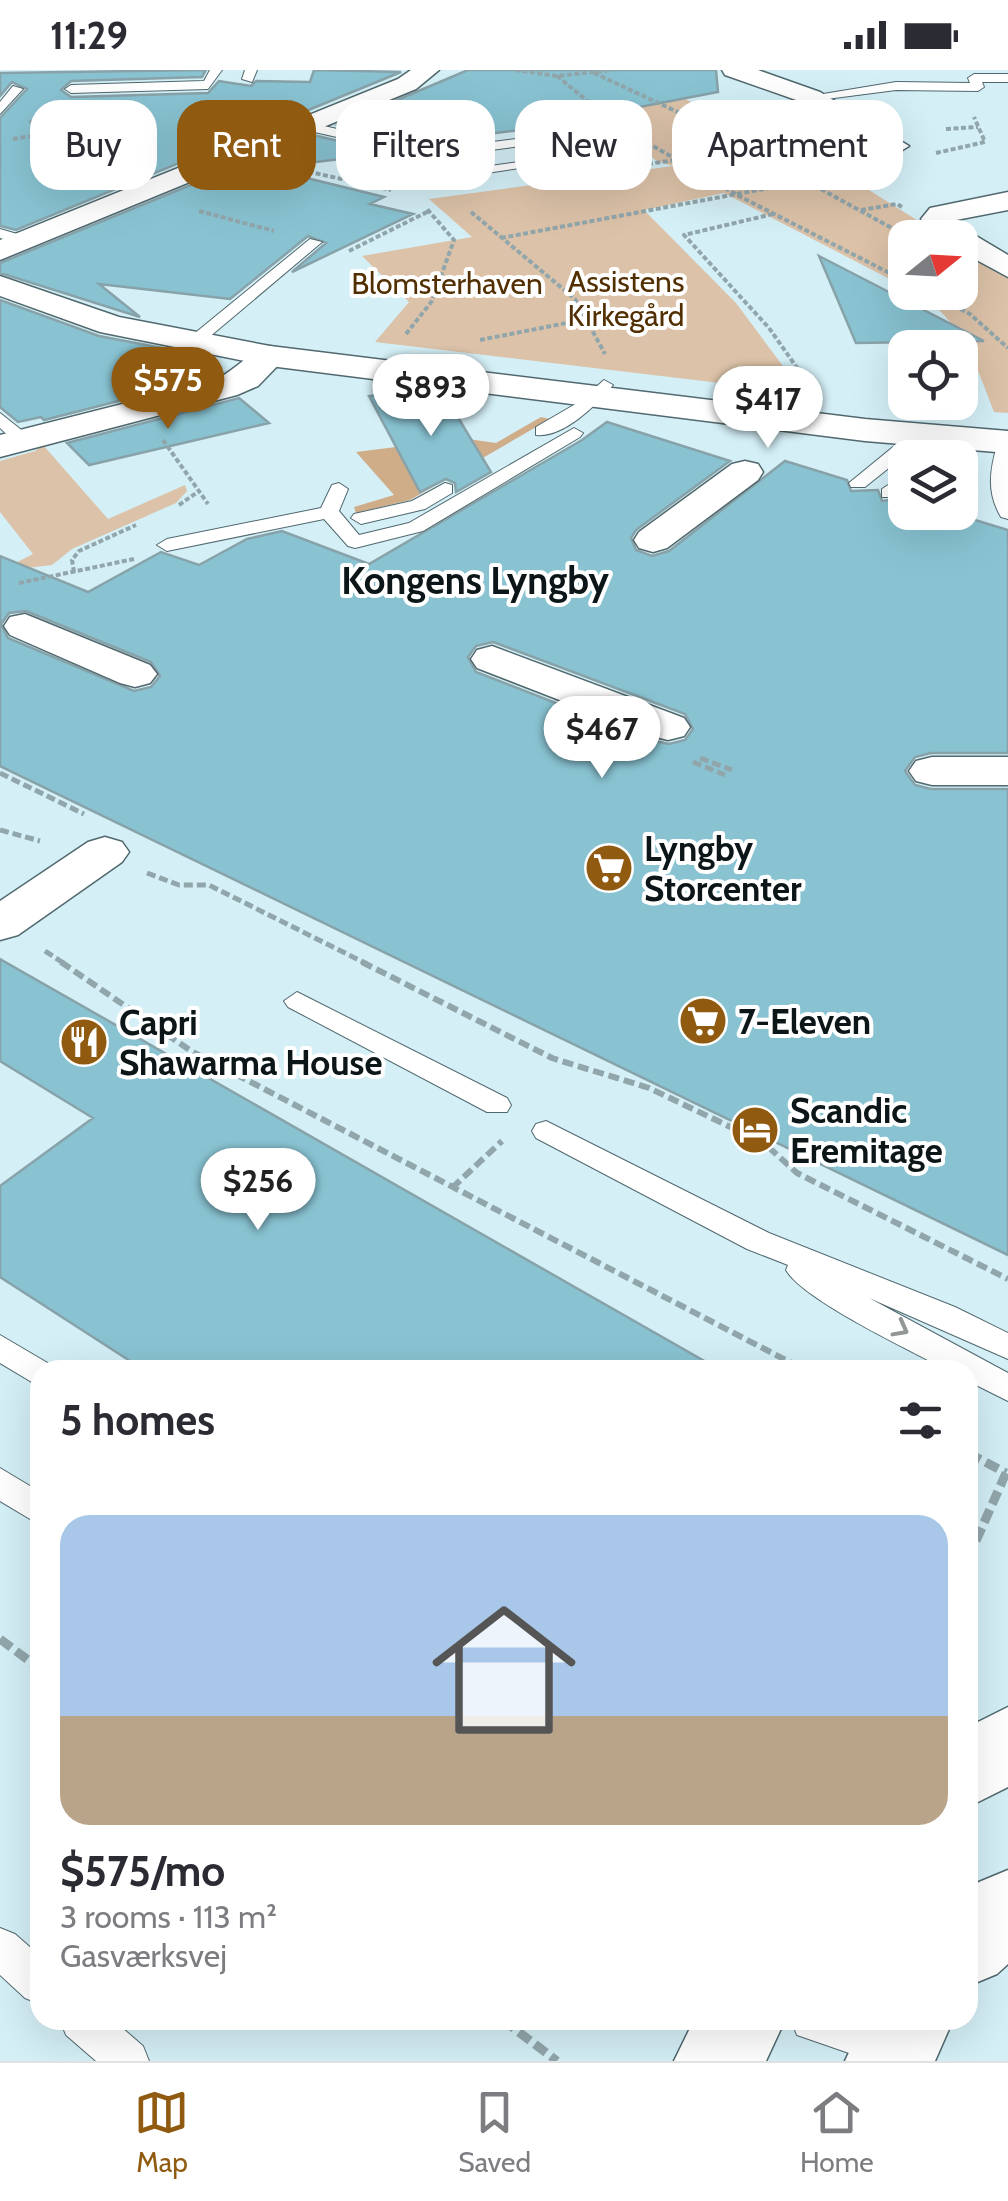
<!DOCTYPE html>
<meta charset="utf-8">
<style>
:root{--surface:#fff;--page:#f2f2f3;--text:#2b2b33;--muted:#7c7c81;--line:#e1e1e2;--accent:#905a10}
body{margin:0;font-family:Cabin,sans-serif;background:var(--page);color:var(--text);height:100vh;display:flex;flex-direction:column;font-size:38px;white-space:nowrap}
*{box-sizing:border-box;margin:0}
p{font-size:32px;color:var(--muted)}
.icon{flex:none;width:55px;height:55px;fill:none;stroke:currentColor;stroke-width:2;stroke-linecap:round;stroke-linejoin:round}
.map{position:relative;flex:1;overflow:hidden}
.side{position:absolute;left:30px;top:1290px;width:948px;height:670px;display:flex;flex-direction:column;background:var(--surface);border-radius:30px;box-shadow:0 10px 40px #0002}
.side>*{flex:none}
.guide{position:absolute;left:30px;top:30px;width:950px;height:90px;display:flex;gap:20px}
.needle{width:65px;rotate:72deg}
.tools{position:absolute;left:888px;top:150px;display:grid;gap:20px}
.tools a{display:grid;place-items:center;width:90px;height:90px;border-radius:20px;background:var(--surface);box-shadow:0 10px 40px #0002;font-size:50px}
.price{position:absolute;translate:-50% -85px;padding:0 22px;border-radius:35px;background:#fff;color:#222;font-size:32px;line-height:65px;filter:drop-shadow(0 2px 5px #0008)}
.price::after{content:'';position:absolute;left:50%;top:60px;width:30px;height:22px;margin-left:-15px;background:inherit;clip-path:polygon(0 0,100% 0,50% 100%)}
.price.on{background:var(--accent);color:#fff}
ul{padding:0;list-style:none}
li{display:grid;align-content:center;gap:20px;height:530px;padding:0 30px}
li span{display:grid;place-items:center;height:310px;border-radius:30px;color:#555}
li>.icon{margin-inline-start:auto}
span .icon{width:180px;height:180px;fill:#fffc;stroke-width:1}
li b{font-size:42px}
h2{display:flex;justify-content:space-between;align-items:center;height:120px;padding:0 30px;font-size:42px}
.pill{padding:0 35px;border-radius:30px;background:var(--surface);box-shadow:0 10px 40px #0002;font-size:35px;line-height:90px}
.pill.on{background:var(--accent);color:#fff}
.status{display:flex;justify-content:space-between;align-items:center;height:70px;padding:0 50px;background:var(--surface);direction:ltr}
.status svg{height:28px;fill:currentColor}
.tabs{display:flex;justify-content:space-around;align-items:center;height:140px;border-top:2px solid var(--line);background:var(--surface);font-size:28px;color:var(--muted)}
.tabs a{display:grid;justify-items:center;gap:5px}
.tabs .on{color:var(--accent)}
.map>svg:first-child{display:block}
.green{fill:#dcc2a8}
.forest{fill:#d0ad89}
.building{fill:#89c3d2;stroke:#88a2a9;stroke-width:2.5;fill-rule:evenodd}
.lines{fill:none;stroke-linecap:round;stroke-linejoin:round}
.lane-casing{stroke:#50686e;stroke-width:2}
.street-casing{stroke:#50686e;stroke-width:3}
.secondary-casing{stroke:#50686e;stroke-width:3}
.path-far3{stroke:#91a6ab;stroke-width:4;stroke-dasharray:5 2.5;stroke-linecap:butt}
.path-far2{stroke:#91a6ab;stroke-width:5;stroke-dasharray:9 4;stroke-linecap:butt}
.path-far1{stroke:#91a6ab;stroke-width:6;stroke-dasharray:11 5;stroke-linecap:butt}
.path{stroke:#91a6ab;stroke-width:9;stroke-dasharray:14 6;stroke-linecap:butt}
.lane{fill:#fff;fill-rule:evenodd}
.street{fill:#fff;fill-rule:evenodd}
.secondary{fill:#fff;fill-rule:evenodd}
.oneway{stroke:#929697}
.labels{text-anchor:middle;dominant-baseline:central;stroke-width:8;stroke-linejoin:round;paint-order:stroke}
.far-park-label{font-size:30px;fill:#512f01;stroke:#fff}
.poi-label{font-size:35px;font-weight:bold;fill:#0c1618;stroke:#fff;text-anchor:start}
.far-district-label{font-size:38px;font-weight:bold;fill:#0c1618;stroke:#fff}
</style>
<div class="status"><b>11:29</b><svg viewBox="0 0 49 12"><path d="M0 12V9h3v3zM5 12V6h3v6zM10 12V3h3v9zM15 12V0h3v12zM26 1h20v11H26zM47 4h2v5h-2z"/></svg></div>
<div class="map">
<svg width="1008" height="1991" viewBox="0 0 1008 1991">
<rect width="100%" height="100%" fill="#d4eff6"/>
<path class="green" d="M625,1l90,42 20,-3 30,15 179,112 -39,1v49l-181,-94 -80,17 92,93 67,90 -428,-51 34,-40 -47,-46 110,-19 -43,-38 244,-33 -16,-5 -59,-40 23,-5 -41,-38z
M960,177l48,30v136l-14,-1c-17,-45 -34,-96 -79,-119l45,-1z
M43,375l65,74 77,-34 2,6 -11,12 -104,46 -20,16 -52,6 33,-17 -33,-42v-51l35,-10z"/>
<path class="forest" d="M541,347l9,2 -140,81 -54,13 -2,-6 40,-12 -38,-43 40,-5 12,21 46,-31 42,6z"/>
<path class="building" d="M206,0l-4,7 -131,4 -10,9 10,7 137,-4 11,-12 32,5 5,-5 54,1 4,-12 87,2 -385,158 -16,-4v-108l27,-29 -15,-7 -12,14v-23z
M468,0h248l2,22 -126,24 6,5 -111,13 5,4 -61,8 -93,-21z
M313,65l77,18 -124,15 118,29 -14,7 43,10 -121,58 34,-29 -18,-7 -78,63 -131,-15 41,33 -140,-44v-10z
M819,186l165,85 -128,2z
M0,230l99,36 84,16 30,25 -169,43 -3,-3 -23,5 -18,-15z
M428,320l14,1 49,81 -35,20 -1,-9 -9,-4 -26,13 -51,-96z
M239,328l30,25 -180,42 -22,-22z
M607,352l123,39 -94,69 -5,8 5,12 16,6 17,-5 116,-90 62,19 4,11 27,-1 4,11 23,-3v14h44l59,18v223h-77l-16,4 -10,14 10,14 16,4h77v466l-1008,-489v-210l88,36 73,-40 38,13 48,-26 35,-8 87,33 213,-124zM26,541l125,51 9,14 -9,11 -17,4 -126,-53 -7,-14 8,-11zM493,572l192,72 8,15 -8,11 -16,4 -18,-4 -175,-68 -8,-15 8,-11z
M0,889l720,411h-576l-144,-93v-91l93,-68 -93,-57z"/>
<g class="lines">
<g class="lane-casing">
<path id="lane" d="M210,0h12l-14,19 -137,4 -6,-4 6,-4 133,-4z
M245,0h12l-5,12 -10,-3z
M974,4h34v8h-26l2,5 -6,4 -82,-1 -85,11 -6,-4 91,-15 74,1 -2,-5z
M13,16l10,3 -23,25v-12z
M306,52l125,28 147,-19 35,23 -192,29 -5,-1v-6l178,-24 -19,-13 -144,19 -130,-29 -2,-3z
M0,159l31,9 2,3 -7,4 -26,-7z
M310,169l12,3 -121,102h-12v-6z
M604,310l9,5c-16,20 -50,53 -77,50v-8l43,-25z
M0,343l29,23v8h-12l-17,-16z
M574,358l9,5 -3,4 -157,94 -68,17 -7,-2 -24,-27 -157,32 -10,-6 10,-6 154,-31 11,-23 7,-2 9,6 -9,22 20,24 50,-12z
M946,361l6,1v8l-47,15 -40,32h-14l-2,-4 44,-36z
M1007,367h1v82l-7,-2c-15,-25 -11,-48 -3,-75z
M905,404v15l-9,8h-14v-8z
M445,413l7,2v8l-27,16 -64,15 -10,-6 3,-4 58,-13z
M297,922l210,106 4,7 -4,7h-20l-199,-105 -4,-6z
M546,1051l223,112 186,74 53,26v26l-139,-61 139,75v28l-40,-20v-11h-21c-35,-19 -144,-70 -161,-100l2,-5 -41,-16 -211,-111 -4,-7 4,-7z
M0,1265l51,30 3,5h-14v17l-40,-24z
M0,1398l40,24v33l-40,-24z
M0,1858l15,6 25,22v48l-15,-6 -25,-23z
M60,1950h53l30,26 6,15h-53l-30,-26z
M791,1950h85l30,11 6,15 -6,15h-34l-75,-26z"/>
</g>
<g class="street-casing">
<path id="street" d="M722,0h36l62,22 89,54 -13,8 -9,-2 -85,-50 -77,-27z
M1008,122v18l-57,11 57,34v22l-48,-26v-13c-19,0 -31,0 -39,-19l9,-11z
M270,276l12,3 5,7 -29,30 -21,9 -237,62v-22l213,-54c21,-9 37,-30 57,-35z
M745,391l13,3 5,8 -5,8 -91,68 -14,4 -14,-4 -5,-8 5,-8 93,-68z
M25,544l125,51 7,9 -7,9 -15,4 -15,-4 -110,-48 -6,-9 6,-9z
M492,576l192,72 6,9 -6,9 -16,4 -16,-4 -175,-68 -6,-9 6,-9z
M932,687h76v28h-76l-16,-4 -7,-10 7,-10z
M105,767l17,5 7,10 -7,10 -104,73 -18,5v-39l88,-59z"/>
</g>
<g class="secondary-casing">
<path id="secondary" d="M411,0h28l-23,19 -416,171v-20l398,-161z
M0,206l119,41 151,29 595,73 143,12v22l-143,-12 -595,-75 -170,-34 -100,-36z
M1008,1637v80l-40,20v-80z
M1008,1800v94l-11,10 -29,12v-94l11,-10z
M694,1950h91l-19,41h-92z
M864,1950h89l-18,41h-90z"/>
</g>
<path class="path-far3" d="M515,0l42,6 55,-6
M594,3l103,48 202,111
M557,6l34,28
M30,50l10,15 33,13
M946,59l32,-2
M634,65l105,61 166,85
M13,69l96,-15
M936,83l49,-11 -11,-25
M633,96l43,-6
M301,100l90,20
M861,140l36,-6 5,3
M199,141l75,20
M471,142l104,87 30,55
M773,144l-89,21 85,93 38,54
M501,168l359,-67
M349,181l78,-39
M927,222l43,22 38,34
M406,264l26,-33 22,-61 -27,-31
M480,270l107,-21
M163,370l45,64
M179,435l20,-14
M74,502l-2,-12 7,-9 57,-26
M19,513l115,-24"/>
<path class="path-far2" d="M700,688l32,12
M693,692l32,13
M0,703l84,41
M0,760l40,11
M147,803l32,12h30l158,79
M45,881l20,13"/>
<path class="path-far1" d="M61,892l130,89 614,319
M362,892l190,96 97,30 115,55 33,30 211,106
M452,1118l50,-47"/>
<path class="path" d="M968,1383l38,20
M968,1489l38,-86
M0,1569l40,30
M503,1950l54,41"/>
<use href="#lane" class="lane"/>
<use href="#street" class="street"/>
<use href="#secondary" class="secondary"/>
</g>
<defs><path id="oneway-chevron" d="M-2-3.5L2.5 0L-2 3.5" fill="none" stroke-width="1.6" stroke-linecap="round" stroke-linejoin="round" transform="scale(2.5)"/></defs>
<use class="oneway" href="#oneway-chevron" transform="translate(901 1259) rotate(28)"/>
<defs>
<g id="supermarket-disc" transform="scale(2.5)"><circle r="9.5" fill="#905a10" stroke="#fff"/><path d="M-6-5.5h2.5l.6 2H6L4.5 2H-2.5L-4.4-4H-6ZM-1.5 3.2a1.3 1.3 0 1 0 .1 0ZM3 3.2a1.3 1.3 0 1 0 .1 0Z" fill="#fff"/></g>
<g id="restaurant-disc" transform="scale(2.5)"><circle r="9.5" fill="#905a10" stroke="#fff"/><path d="M-5-6h1v4h1v-4h1v4h1v-4h1v5L-1.5 .5V6h-2V.5L-5-1ZM5-6V6H3V1.5H1.5Q1.5-4 5-6Z" fill="#fff"/></g>
<g id="hotel-disc" transform="scale(2.5)"><circle r="9.5" fill="#905a10" stroke="#fff"/><path d="M-6-4.5h1.5V1H6V5H4.5V3h-9V5H-6ZM-4 0a1.8 1.8 0 1 1 3.6 0ZM.5 0V-2.5h3Q6-2.5 6 0Z" fill="#fff"/></g>
</defs>
<g fill-rule="evenodd">
<use href="#supermarket-disc" x="609" y="798"/>
<use href="#supermarket-disc" x="703" y="951"/>
<use href="#restaurant-disc" x="84" y="972"/>
<use href="#hotel-disc" x="755" y="1060"/>
</g>
<g class="labels">
<g class="far-park-label">
<text x="626" y="211">Assistens<tspan x="626" dy="34">Kirkegård</tspan></text>
<text x="447" y="213">Blomsterhaven</text>
</g>
<g class="poi-label">
<text x="644" y="778">Lyngby<tspan x="644" dy="40">Storcenter</tspan></text>
<text x="738" y="951">7-Eleven</text>
<text x="119" y="952">Capri<tspan x="119" dy="40">Shawarma House</tspan></text>
<text x="790" y="1040">Scandic<tspan x="790" dy="40">Eremitage</tspan></text>
</g>
<g class="far-district-label">
<text x="475" y="510">Kongens Lyngby</text>
</g>
</g>
</svg>
<div class="tools">
<a><svg class="needle" viewBox="-14 -14 28 28"><path d="M0-13l5 13h-10z" fill="#e53935"/><path d="M0 13l5-13h-10z" fill="#7c7c81"/></svg></a>
<a><svg class="icon" aria-label="locate" viewBox="0 0 24 24"><circle cx="12" cy="12" r="6"/><path d="M12 2v4M12 18v4M2 12h4M18 12h4"/></svg></a>
<a><svg class="icon" aria-label="layers" viewBox="0 0 24 24"><path d="M12 4l9 5-9 5-9-5zM3 14l9 5 9-5"/></svg></a>
</div>
<b class="price on" style="left:168px;top:362px">$575</b>
<b class="price" style="left:431px;top:369px">$893</b>
<b class="price" style="left:768px;top:381px">$417</b>
<b class="price" style="left:602px;top:711px">$467</b>
<b class="price" style="left:258px;top:1163px">$256</b>
<div class="guide">
<a class="pill">Buy</a>
<a class="pill on">Rent</a>
<a class="pill">Filters</a>
<a class="pill">New</a>
<a class="pill">Apartment</a>
</div>
<section class="side">
<h2>5 homes<svg class="icon" aria-label="filters" viewBox="0 0 24 24"><path d="M4 7h16M4 17h16"/><circle cx="9" cy="7" r="2"/><circle cx="15" cy="17" r="2"/></svg></h2>
<ul>
<li><span style="background:linear-gradient(#a9c7e8 65%,#b9a48a 0)"><svg class="icon" aria-label="home" viewBox="0 0 24 24"><path d="M3 11l9-7 9 7M6 9v11h12V9"/></svg></span><div><b>$575/mo</b><p>3 rooms · 113 m²</p><p>Gasværksvej</p></div></li>
</ul>
</section>
</div>
<nav class="tabs">
<a class="on"><svg class="icon" aria-label="map" viewBox="0 0 24 24"><path d="M3 6l6-2 6 2 6-2v14l-6 2-6-2-6 2zM9 4v14M15 6v14"/></svg>Map</a>
<a><svg class="icon" aria-label="saved" viewBox="0 0 24 24"><path d="M7 4h10v16l-5-4-5 4z"/></svg>Saved</a>
<a><svg class="icon" aria-label="home" viewBox="0 0 24 24"><path d="M3 11l9-7 9 7M6 9v11h12V9"/></svg>Home</a>
</nav>
